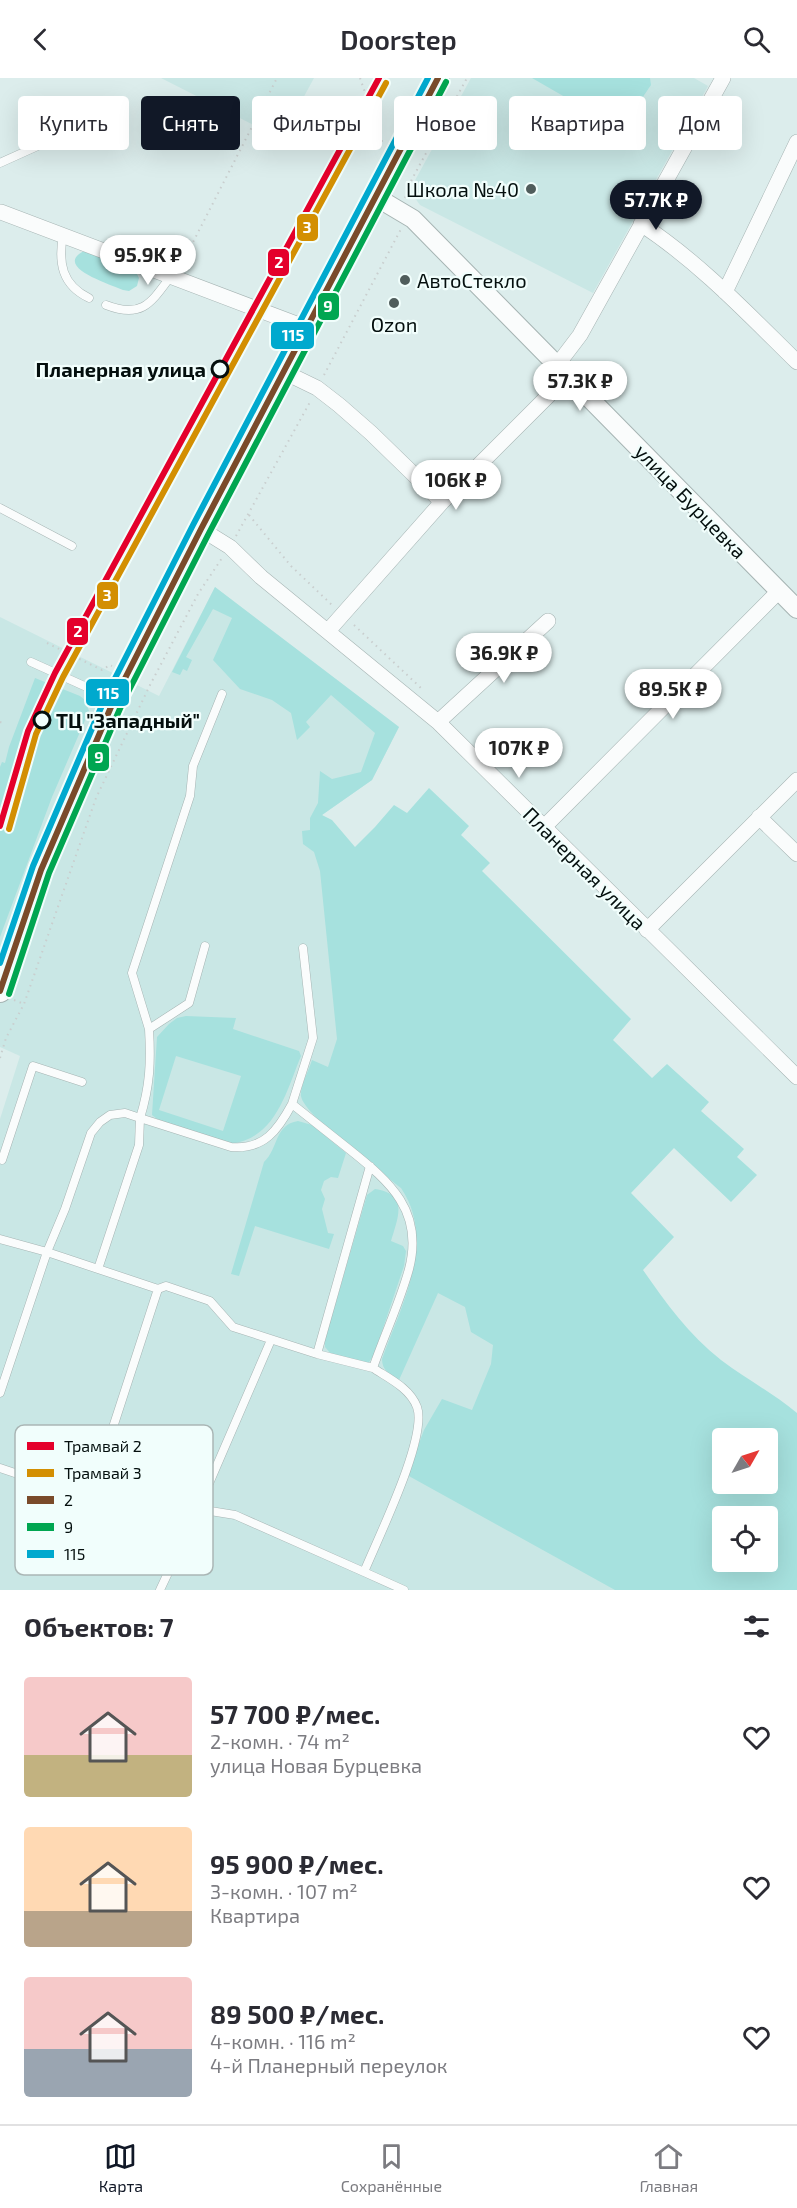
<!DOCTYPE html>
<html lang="ru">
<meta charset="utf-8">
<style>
:root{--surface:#fff;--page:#f7f7f7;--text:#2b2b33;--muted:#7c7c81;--line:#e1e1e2;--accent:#111827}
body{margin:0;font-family:"Exo 2",sans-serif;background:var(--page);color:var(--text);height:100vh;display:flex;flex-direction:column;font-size:22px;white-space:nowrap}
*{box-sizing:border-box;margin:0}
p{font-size:20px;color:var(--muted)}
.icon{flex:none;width:33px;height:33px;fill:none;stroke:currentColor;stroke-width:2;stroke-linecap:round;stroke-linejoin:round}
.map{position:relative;height:1512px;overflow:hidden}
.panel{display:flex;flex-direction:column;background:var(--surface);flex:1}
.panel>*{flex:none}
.top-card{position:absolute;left:18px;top:18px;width:762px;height:54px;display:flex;gap:12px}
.needle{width:39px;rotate:51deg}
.buttons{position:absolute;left:712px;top:1350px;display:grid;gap:12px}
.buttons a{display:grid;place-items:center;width:66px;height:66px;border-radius:6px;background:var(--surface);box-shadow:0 6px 24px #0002;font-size:30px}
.price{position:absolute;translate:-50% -51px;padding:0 14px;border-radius:21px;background:#fff;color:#222;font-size:20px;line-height:39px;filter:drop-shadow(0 2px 3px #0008)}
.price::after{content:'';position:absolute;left:50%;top:36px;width:18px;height:14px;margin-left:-9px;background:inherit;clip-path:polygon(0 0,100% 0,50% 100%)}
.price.current{background:var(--accent);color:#fff}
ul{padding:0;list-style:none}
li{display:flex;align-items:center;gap:18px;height:150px;padding:0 24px}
li span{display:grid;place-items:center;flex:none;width:168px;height:120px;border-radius:6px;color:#555}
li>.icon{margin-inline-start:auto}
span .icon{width:72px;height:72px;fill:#fffc;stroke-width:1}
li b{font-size:26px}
h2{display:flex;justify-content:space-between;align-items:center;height:72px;padding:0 24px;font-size:26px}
.pill{padding:0 21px;border-radius:6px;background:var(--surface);box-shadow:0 6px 24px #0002;font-size:21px;line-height:54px}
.pill.current{background:var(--accent);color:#fff}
header{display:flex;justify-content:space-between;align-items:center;height:78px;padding:0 24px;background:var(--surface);font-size:27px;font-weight:600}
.dock{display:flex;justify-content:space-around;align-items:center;height:84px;border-top:2px solid var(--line);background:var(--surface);font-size:16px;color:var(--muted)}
.dock a{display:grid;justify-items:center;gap:3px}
.dock .current{color:var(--accent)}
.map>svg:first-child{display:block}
.built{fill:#c9e7e5}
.green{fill:#a6e1de;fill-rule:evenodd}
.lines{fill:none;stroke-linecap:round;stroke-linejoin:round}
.service-casing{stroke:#a6b4b3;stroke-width:9}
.minor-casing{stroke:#a6b4b3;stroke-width:16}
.tertiary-casing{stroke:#a6b4b3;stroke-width:20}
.primary-casing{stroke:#a6b4b3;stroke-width:24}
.path{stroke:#c9cece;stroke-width:2;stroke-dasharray:1.5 4.5;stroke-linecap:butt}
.service{stroke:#fafcfc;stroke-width:8}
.minor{stroke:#fafcfc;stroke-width:15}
.tertiary{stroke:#fafcfc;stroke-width:18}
.primary{stroke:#fafcfc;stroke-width:22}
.bus-1-casing{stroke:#f1fefc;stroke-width:10}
.bus-2-casing{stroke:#f1fefc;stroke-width:10}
.bus-3-casing{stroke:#f1fefc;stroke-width:10}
.bus-1{stroke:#7a4b2a;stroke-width:6}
.bus-2{stroke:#00a651;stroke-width:6}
.bus-3{stroke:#00a9ce;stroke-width:6}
.tram-1-casing{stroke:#f1fefc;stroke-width:10}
.tram-2-casing{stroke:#f1fefc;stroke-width:10}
.tram-1{stroke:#e4002b;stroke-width:6}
.tram-2{stroke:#d38f02;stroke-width:6}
.poi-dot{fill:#505d5c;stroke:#f1fefc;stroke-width:2}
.stop-dot{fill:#f1fefc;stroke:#040f0e;stroke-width:3}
.labels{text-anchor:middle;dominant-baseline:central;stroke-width:4.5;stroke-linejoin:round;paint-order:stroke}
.poi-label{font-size:20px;fill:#040f0e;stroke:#f1fefc;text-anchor:end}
.stop-label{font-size:20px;font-weight:bold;fill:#040f0e;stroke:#f1fefc;text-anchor:end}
.street-label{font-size:20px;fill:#040f0e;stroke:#f1fefc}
.key{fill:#f1fefc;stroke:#aab6b5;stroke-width:1.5}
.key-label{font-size:16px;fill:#040f0e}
.line-badge{stroke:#f1fefc;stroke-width:2}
.badge-label{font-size:16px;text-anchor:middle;font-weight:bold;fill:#fff}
</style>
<header><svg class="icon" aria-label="back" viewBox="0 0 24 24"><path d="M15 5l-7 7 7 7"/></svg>Doorstep<svg class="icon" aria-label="search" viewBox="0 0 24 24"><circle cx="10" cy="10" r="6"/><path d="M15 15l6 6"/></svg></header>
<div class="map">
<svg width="797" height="1512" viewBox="0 0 797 1512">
<rect width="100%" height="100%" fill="#dcedec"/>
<path class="built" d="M161,0h153l-33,61z
M471,0h223l14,8 -115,207 -173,-88 -8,-11 1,-10z
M215,509l184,140 -27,53 -50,35 161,498 154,277h-637v-471l20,-63 -20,-9v-430l159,79z"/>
<path class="green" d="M532,0h118l1,7 -26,38 -8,4z
M84,173l51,19 4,8 -2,8 -8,5 -6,-1c-10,-5 -71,-23 -39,-39z
M215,509l184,140 -27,53 -50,35 10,5 23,27 20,-20 19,-22 13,8 22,-25 40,38 -8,9 29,28 -8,8 149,148 -18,21 39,38 15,-14 42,38 -8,9 43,38 -7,8 20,18 -26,27 -57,-54 -43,45 43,44 -31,33c23,33 46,65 78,90 25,19 52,33 76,53v177h-182l-208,-115 17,-45 18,-31 30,11 19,-46 2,-19 -22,-13 -6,-25 -27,-14 -39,87c-9,-6 -17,-9 -17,-21 19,-53 55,-118 19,-171 -18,-15 -97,-72 -100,-92 -1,-10 8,-26 11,-36l16,7 9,-28 -17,-168 -6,-19 -11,-8 -1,-13 8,-1v-12l8,-15 2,-32 12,8 29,-7 14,-39 -44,-38 -25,27 4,5 -13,13 -6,-27 -19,-13 -32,-11 -27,-29 19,-42 -19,-9 -27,48 6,3 -5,11 -4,-2 -3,6 -8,-3zM723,1360h45v46h-45zM723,1438h45v46h-45z
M35,600l45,18 5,4 4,11 -37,86 -52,140v-170l2,-5 3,1 4,-16z
M186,938l50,2 -3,11 66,22 2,5c-15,36 -25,82 -70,88l-74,-25 -5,-4 5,-78 12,-13 8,-6zM176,978l65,20 -18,55 -64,-21z
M298,1043l14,4 34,28 -8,25 -7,-1 -7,4 -3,9 4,9 -3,10 6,24 6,1 -5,15 -74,-23 -16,50 -8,-2 33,-112c15,-14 10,-37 34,-41z
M375,1111c34,5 23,28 16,52l12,5 3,5 -2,15 -30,89 -5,7 -4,2 -33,-9 -7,-8v-7l42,-145z"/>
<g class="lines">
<g class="service-casing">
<path id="service" d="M0,85l51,-23
M63,157c-5,28 -1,50 26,63
M106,227c36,14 45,-2 65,-29
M0,430l72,38
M31,584l82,37
M205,868l-16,57 -40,26c2,33 1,57 -9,89l91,29c33,3 47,-17 61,-43 19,15 38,30 58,46 40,32 74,61 59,119 -9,33 -25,67 -36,99 15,10 37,20 44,39 11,30 -40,133 -53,165l40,18
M149,951l-17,-56 58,-177 3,-30 29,-72
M292,1026l21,-66 -10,-90
M0,1081l2,1 31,-94 49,16
M370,1088l-53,188 56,14
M0,1161l47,13 111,37
M0,1315l47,-141 18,-43 26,-76 9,-11 10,-7 15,-2 15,5 -1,27 -41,124
M0,1390l187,63
M90,1420l68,-209 8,-3 44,15 23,26 84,27
M198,1431l37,6 129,57
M160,1512l38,-81 73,-169"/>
</g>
<g class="minor-casing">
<path id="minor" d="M1,134l306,116
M641,146c58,38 107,90 156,138
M725,214l72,-150
M558,286l22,-29 143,-257
M284,294l33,16 22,17 32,28 71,69
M201,451l29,18 31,30 177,145 359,355
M328,553l114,-129 127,-127
M438,644l110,-101
M759,739l38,37
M544,749l235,-236
M647,852l150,-150"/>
</g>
<g class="tertiary-casing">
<path id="tertiary" d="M376,119l37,22 384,390"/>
</g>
<g class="primary-casing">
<path id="primary" d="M0,913l41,-121 73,-170 87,-171 237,-451"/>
</g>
<path class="path" d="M360,0l23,66
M405,120l7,-19 55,-101
M172,184l17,-12 88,-172
M324,297l77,-146
M249,437l42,51 41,39
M236,458l74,-134
M354,547l68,64
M47,565l55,27 8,-5 2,1
M0,644l3,1
M14,922l10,4
M0,980l6,-20 18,-34 72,-206 54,-113 48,-91 24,-36"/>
<use href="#service" class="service"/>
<use href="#minor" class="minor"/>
<use href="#tertiary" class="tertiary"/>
<use href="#primary" class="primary"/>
<g class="bus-1-casing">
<path id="bus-1" d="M0,913l41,-121 73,-170 87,-171 237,-451"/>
</g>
<g class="bus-2-casing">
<path id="bus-2" d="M9,916l40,-121 73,-169 87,-171 237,-451"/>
</g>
<g class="bus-3-casing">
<path id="bus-3" d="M0,885l33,-97 73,-170 87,-171 235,-447"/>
</g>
<use href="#bus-1" class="bus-1"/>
<use href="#bus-2" class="bus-2"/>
<use href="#bus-3" class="bus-3"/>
<g class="tram-1-casing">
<path id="tram-1" d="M0,748l28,-95 27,-58 324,-595"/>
</g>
<g class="tram-2-casing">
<path id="tram-2" d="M9,751l27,-95 27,-57 323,-594"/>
</g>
<use href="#tram-1" class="tram-1"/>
<use href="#tram-2" class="tram-2"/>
</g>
<g class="poi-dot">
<circle cx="531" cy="111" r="6"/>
<circle cx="405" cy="202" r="6"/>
<circle cx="394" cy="225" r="6"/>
</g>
<g class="stop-dot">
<circle cx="220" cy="291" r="8"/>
<circle cx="42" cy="642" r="8"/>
</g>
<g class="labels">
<g class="poi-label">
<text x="519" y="111">Школа №40</text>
<text x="417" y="202" text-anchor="start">АвтоСтекло</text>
<text x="394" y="246" text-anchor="middle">Ozon</text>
</g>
<g class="stop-label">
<text x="206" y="291">Планерная улица</text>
<text x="56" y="642" text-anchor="start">ТЦ "Западный"</text>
</g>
<g class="street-label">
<text transform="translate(691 423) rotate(46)">улица Бурцевка</text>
<text transform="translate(585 790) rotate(45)">Планерная улица</text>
</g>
</g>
<rect x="15" y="1347" width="198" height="150" rx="9" class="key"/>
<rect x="27" y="1364" width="27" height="8" fill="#e4002b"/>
<rect x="27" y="1391" width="27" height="8" fill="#d38f02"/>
<rect x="27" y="1418" width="27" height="8" fill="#7a4b2a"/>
<rect x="27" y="1445" width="27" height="8" fill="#00a651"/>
<rect x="27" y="1472" width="27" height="8" fill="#00a9ce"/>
<g class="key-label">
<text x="64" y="1374">Трамвай 2</text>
<text x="64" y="1401">Трамвай 3</text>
<text x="64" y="1428">2</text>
<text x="64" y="1455">9</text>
<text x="64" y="1482">115</text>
</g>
<g class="line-badge">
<rect x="296" y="135" width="23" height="29" rx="6" fill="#d38f02"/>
<rect x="267" y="170" width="23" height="29" rx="6" fill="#e4002b"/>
<rect x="317" y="214" width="23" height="29" rx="6" fill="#00a651"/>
<rect x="270" y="243" width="45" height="29" rx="6" fill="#00a9ce"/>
<rect x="96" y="503" width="23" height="29" rx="6" fill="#d38f02"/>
<rect x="66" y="539" width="23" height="29" rx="6" fill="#e4002b"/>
<rect x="85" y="600" width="45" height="29" rx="6" fill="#00a9ce"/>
<rect x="87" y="665" width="23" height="29" rx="6" fill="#00a651"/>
</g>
<g class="badge-label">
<text x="307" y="155">3</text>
<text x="279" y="190">2</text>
<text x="328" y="234">9</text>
<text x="293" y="263">115</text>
<text x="107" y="523">3</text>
<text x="78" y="559">2</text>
<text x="108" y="621">115</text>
<text x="99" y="685">9</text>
</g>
</svg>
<div class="buttons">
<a><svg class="needle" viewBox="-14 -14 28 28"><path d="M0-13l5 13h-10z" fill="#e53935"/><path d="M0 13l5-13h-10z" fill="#7c7c81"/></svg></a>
<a><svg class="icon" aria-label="locate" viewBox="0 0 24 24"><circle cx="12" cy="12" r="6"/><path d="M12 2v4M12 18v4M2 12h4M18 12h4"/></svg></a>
</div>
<b class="price current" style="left:656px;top:153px">57.7K ₽</b>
<b class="price" style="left:148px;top:208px">95.9K ₽</b>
<b class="price" style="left:580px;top:334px">57.3K ₽</b>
<b class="price" style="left:456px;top:433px">106K ₽</b>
<b class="price" style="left:504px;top:606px">36.9K ₽</b>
<b class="price" style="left:673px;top:642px">89.5K ₽</b>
<b class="price" style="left:519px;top:701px">107K ₽</b>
<div class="top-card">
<a class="pill">Купить</a>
<a class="pill current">Снять</a>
<a class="pill">Фильтры</a>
<a class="pill">Новое</a>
<a class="pill">Квартира</a>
<a class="pill">Дом</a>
</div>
</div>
<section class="panel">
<h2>Объектов: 7<svg class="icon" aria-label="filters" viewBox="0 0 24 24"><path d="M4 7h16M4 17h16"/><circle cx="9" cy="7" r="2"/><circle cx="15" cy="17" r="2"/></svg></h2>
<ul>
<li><span style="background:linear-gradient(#f6c9c9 65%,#c2b280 0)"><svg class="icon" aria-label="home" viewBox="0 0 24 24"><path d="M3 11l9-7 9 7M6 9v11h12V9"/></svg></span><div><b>57 700 ₽/мес.</b><p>2-комн. · 74 m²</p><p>улица Новая Бурцевка</p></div><svg class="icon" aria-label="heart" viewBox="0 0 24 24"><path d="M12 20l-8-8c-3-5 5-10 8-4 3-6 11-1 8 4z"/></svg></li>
<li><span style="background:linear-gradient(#ffd9b3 70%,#b9a48a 0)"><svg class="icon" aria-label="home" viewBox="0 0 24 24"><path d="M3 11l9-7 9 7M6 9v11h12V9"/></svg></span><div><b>95 900 ₽/мес.</b><p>3-комн. · 107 m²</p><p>Квартира</p></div><svg class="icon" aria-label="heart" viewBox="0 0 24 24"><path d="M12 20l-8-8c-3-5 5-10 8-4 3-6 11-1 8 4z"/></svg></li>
<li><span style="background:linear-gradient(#f6c9c9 60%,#9aa5b1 0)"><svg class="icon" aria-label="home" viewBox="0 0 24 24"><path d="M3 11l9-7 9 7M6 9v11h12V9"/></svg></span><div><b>89 500 ₽/мес.</b><p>4-комн. · 116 m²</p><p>4-й Планерный переулок</p></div><svg class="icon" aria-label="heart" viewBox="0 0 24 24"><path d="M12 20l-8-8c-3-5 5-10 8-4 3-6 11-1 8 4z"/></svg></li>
</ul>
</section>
<nav class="dock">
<a class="current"><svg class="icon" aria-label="map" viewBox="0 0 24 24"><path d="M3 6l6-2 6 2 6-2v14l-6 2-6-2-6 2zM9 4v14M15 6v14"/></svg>Карта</a>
<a><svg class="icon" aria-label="saved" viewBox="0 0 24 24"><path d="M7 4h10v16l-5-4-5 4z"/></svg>Сохранённые</a>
<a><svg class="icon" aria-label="home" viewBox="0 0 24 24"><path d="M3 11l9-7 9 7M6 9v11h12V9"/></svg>Главная</a>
</nav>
